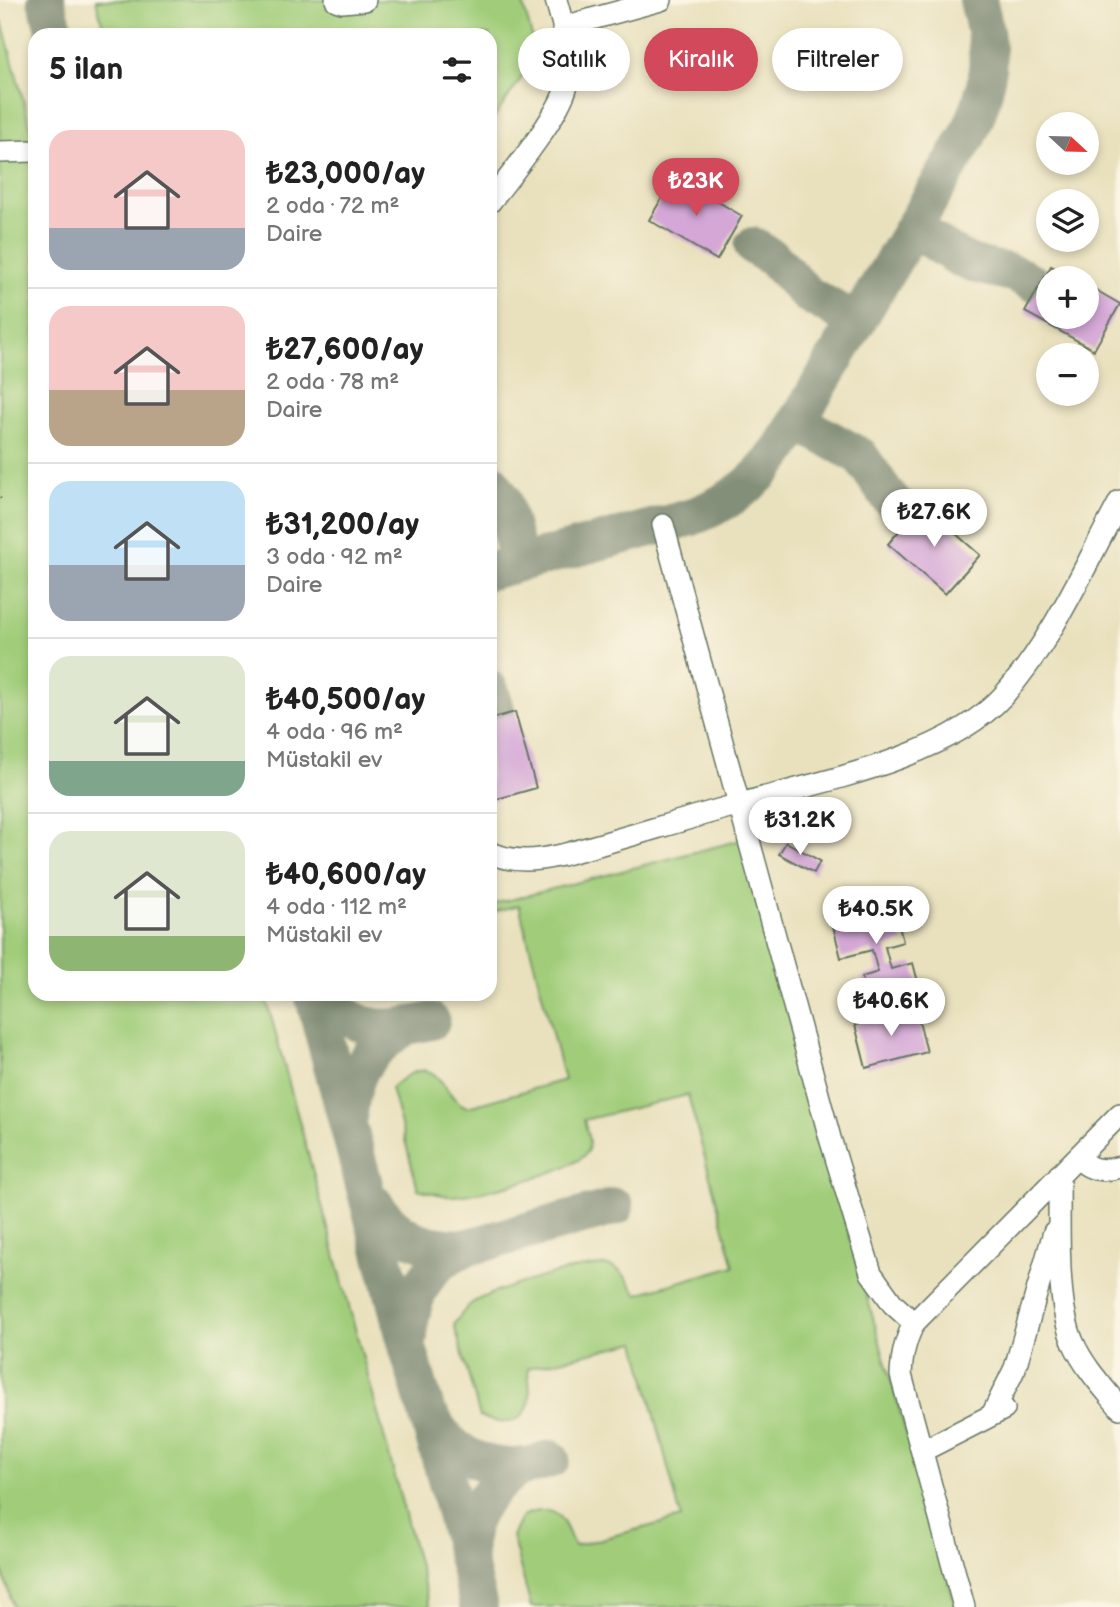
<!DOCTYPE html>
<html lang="tr">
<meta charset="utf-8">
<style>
:root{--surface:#fff;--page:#f6f6f6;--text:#222;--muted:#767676;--line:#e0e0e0;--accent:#d1495b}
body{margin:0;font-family:"Balsamiq Sans",sans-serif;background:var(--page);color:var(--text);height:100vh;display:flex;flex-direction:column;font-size:26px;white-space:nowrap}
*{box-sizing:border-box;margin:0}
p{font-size:23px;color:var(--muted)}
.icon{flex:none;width:38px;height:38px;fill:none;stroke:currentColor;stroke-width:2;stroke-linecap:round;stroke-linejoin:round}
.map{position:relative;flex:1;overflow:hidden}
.panel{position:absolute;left:28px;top:28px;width:469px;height:973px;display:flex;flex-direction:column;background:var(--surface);border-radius:21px;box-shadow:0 4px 10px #0003}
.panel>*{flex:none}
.top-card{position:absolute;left:518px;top:28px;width:497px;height:63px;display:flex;gap:14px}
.needle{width:46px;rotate:112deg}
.controls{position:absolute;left:1036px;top:112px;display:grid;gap:14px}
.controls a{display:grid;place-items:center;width:63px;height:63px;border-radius:50%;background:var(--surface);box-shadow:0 4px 10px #0003;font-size:35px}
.price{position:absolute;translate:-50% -60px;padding:0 16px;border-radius:24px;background:#fff;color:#222;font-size:23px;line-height:46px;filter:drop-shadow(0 2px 4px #0008)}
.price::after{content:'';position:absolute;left:50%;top:42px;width:21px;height:16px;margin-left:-10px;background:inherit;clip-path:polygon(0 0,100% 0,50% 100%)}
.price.current{background:var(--accent);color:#fff}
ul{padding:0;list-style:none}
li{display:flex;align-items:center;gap:21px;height:175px;padding:0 21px}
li+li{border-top:2px solid var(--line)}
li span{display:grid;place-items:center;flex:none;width:196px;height:140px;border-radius:21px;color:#555}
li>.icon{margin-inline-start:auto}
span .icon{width:84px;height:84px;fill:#fffc;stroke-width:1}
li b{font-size:30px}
h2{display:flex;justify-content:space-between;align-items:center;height:84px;padding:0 21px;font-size:30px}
.chip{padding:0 24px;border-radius:32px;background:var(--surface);box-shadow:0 4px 10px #0003;font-size:24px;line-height:63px}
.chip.current{background:var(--accent);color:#fff}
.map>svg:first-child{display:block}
.green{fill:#a1cd7a;stroke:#608557;stroke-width:2}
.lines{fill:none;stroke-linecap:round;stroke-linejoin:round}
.taxiway{stroke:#848f79;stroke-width:38}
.building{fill:#d4a7d7}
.minor-casing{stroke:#667664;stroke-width:24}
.path{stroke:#667664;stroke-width:2.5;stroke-dasharray:2 5;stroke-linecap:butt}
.minor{stroke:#fff;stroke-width:21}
</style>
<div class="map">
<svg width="1120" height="1607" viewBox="0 0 1120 1607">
<rect width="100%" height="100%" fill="#fcf5e5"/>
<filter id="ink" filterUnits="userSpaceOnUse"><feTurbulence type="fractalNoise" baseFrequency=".0143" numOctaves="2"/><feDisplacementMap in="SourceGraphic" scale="14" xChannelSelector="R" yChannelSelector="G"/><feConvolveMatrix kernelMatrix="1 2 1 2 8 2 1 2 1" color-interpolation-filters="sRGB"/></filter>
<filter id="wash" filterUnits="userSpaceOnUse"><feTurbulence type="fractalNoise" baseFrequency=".00686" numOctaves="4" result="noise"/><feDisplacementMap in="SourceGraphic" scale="28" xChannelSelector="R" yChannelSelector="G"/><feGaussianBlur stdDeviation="1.57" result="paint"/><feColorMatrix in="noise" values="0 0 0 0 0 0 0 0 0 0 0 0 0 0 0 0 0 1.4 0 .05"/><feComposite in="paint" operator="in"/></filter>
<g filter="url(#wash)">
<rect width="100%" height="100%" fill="#e9e1be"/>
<path class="green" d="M96,0h426l10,37 3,21 -45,66v-89h-385z
M0,14l35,130v850h230l165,613h-417l-13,-46z
M741,840l105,384 110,383h-425l-19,-71 10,-20c35,-14 40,0 52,30l107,-28 -45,-176 -108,26c0,10 4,25 1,35 -7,24 -31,21 -49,14l-26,-93c6,-7 11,-16 18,-21 20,-13 118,-44 140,-36 12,4 18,17 25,27l97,-28 -46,-171 -104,25c2,10 8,22 3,32 -11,19 -114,45 -137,44 -11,-1 -21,-4 -32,-7l-27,-101c50,-46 49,12 77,19l96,-27 -45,-175 -29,8v-8z"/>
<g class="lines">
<path class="taxiway" d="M46,0l10,35
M921,233c17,11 34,25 53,31 22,7 37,5 57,18
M753,246l21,13 33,35 39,22
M811,429l49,27 27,39 13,14
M490,480l12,18 14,53 11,10 -16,4 2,-6
M490,571l199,-53c47,-18 75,-40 101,-84l177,-297c24,-50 26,-83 11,-137
M490,690l6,20
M313,994l95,355 36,122 35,136
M321,994c35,39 62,38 110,27
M349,1116c3,-46 19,-65 56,-89
M373,1202c25,37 49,45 92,46
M409,1336c1,-40 18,-73 56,-88l150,-41
M433,1420c16,31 47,47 81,47 12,1 26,-5 37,-8
M468,1555c-4,-40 23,-69 54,-89"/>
</g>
<g id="blocks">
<path class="building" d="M675,176l67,40 -25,44 -68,-40z
M1051,266l23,12h-26v39h39v-32l33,19 -26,46 -69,-38z
M922,504l58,51 -35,39 -57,-50z
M515,712l21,76 -46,13v-82z
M786,842l34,19 -6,12 -35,-19z
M892,898l11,44 -18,5 6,22 22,-6 10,38 -14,4 -6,-20 -37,9 -4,-17 16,-5 -6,-22 -31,8 -11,-44z
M916,1009l11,43 -61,16 -11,-43z"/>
</g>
</g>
<g filter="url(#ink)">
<use href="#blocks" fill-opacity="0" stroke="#667664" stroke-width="2"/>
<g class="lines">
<g class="minor-casing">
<path id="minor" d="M336,0l6,2 23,-2
M563,27l98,-27
M0,152l35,-1
M490,202c22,-29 68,-84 77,-117 8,-27 -4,-59 -11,-85
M663,525l167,613 41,135 22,31 21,19
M490,853c25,10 46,8 72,2 60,-16 119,-35 178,-51 79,-22 207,-46 263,-108 50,-56 81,-129 117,-195
M1078,1157c11,14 25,15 42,10
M1059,1175c1,46 -4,126 14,167 11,25 30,45 47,66
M992,1415l23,-47 39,-136
M922,1451l82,-42
M964,1607l-63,-232c1,-20 4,-34 13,-52l206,-209"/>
</g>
<path class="path" d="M0,497v2"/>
<use href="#minor" class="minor"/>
</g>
</g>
</svg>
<div class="controls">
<a><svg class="needle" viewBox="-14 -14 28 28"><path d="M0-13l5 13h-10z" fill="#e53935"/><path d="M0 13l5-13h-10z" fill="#767676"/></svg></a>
<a><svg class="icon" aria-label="layers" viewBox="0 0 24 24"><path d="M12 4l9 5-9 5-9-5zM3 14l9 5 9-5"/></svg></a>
<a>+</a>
<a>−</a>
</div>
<b class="price current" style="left:696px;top:218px">₺23K</b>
<b class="price" style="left:934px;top:549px">₺27.6K</b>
<b class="price" style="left:800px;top:857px">₺31.2K</b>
<b class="price" style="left:876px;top:946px">₺40.5K</b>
<b class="price" style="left:891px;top:1038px">₺40.6K</b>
<div class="top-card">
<a class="chip">Satılık</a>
<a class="chip current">Kiralık</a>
<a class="chip">Filtreler</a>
</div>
<section class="panel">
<h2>5 ilan<svg class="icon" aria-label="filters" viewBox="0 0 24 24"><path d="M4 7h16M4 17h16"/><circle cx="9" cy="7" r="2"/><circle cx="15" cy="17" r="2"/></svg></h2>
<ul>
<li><span style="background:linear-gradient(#f6c9c9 70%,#9aa5b1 0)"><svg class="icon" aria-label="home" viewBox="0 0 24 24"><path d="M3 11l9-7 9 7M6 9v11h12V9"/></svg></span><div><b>₺23,000/ay</b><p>2 oda · 72 m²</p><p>Daire</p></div></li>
<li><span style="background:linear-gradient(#f6c9c9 60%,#b9a48a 0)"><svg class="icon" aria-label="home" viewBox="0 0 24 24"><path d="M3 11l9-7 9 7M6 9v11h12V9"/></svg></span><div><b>₺27,600/ay</b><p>2 oda · 78 m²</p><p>Daire</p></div></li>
<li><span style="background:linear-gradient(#bfe0f5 60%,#9aa5b1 0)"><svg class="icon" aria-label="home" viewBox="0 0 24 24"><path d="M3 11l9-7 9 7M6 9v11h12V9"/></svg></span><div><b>₺31,200/ay</b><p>3 oda · 92 m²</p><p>Daire</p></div></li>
<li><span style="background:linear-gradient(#dfe7d0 75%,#7fa58c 0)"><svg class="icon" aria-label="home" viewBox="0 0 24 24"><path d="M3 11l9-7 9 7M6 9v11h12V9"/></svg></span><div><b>₺40,500/ay</b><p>4 oda · 96 m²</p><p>Müstakil ev</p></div></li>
<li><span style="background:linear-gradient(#dfe7d0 75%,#8fb573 0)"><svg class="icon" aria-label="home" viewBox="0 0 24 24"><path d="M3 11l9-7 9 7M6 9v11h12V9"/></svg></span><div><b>₺40,600/ay</b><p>4 oda · 112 m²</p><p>Müstakil ev</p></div></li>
</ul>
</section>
</div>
